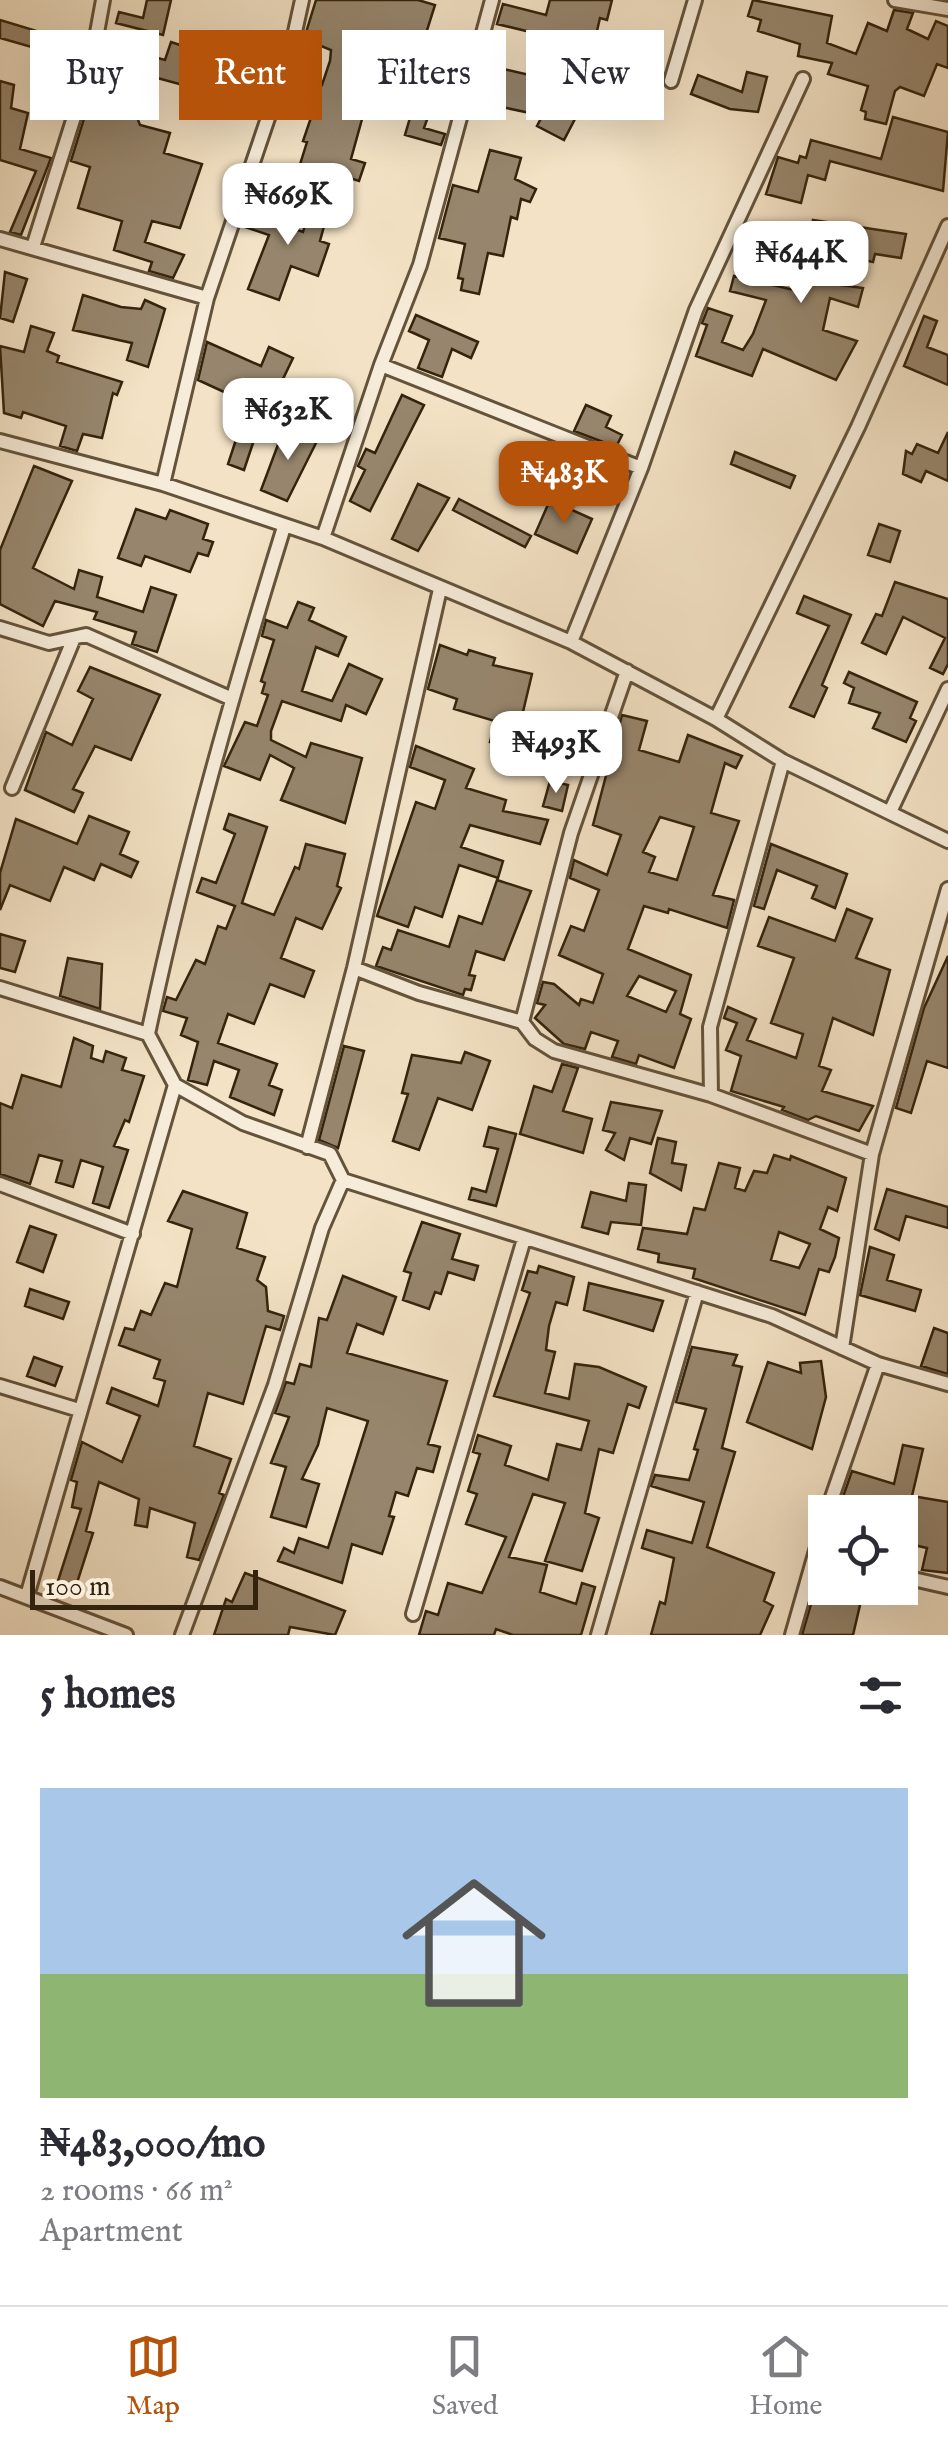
<!DOCTYPE html>
<meta charset="utf-8">
<style>
:root{--surface:#fff;--page:#f7f7f7;--text:#2b2b33;--muted:#7c7c81;--line:#e1e1e2;--accent:#b45309}
body{margin:0;font-family:"IM FELL English",serif;background:var(--page);color:var(--text);height:100vh;display:flex;flex-direction:column;font-size:38px;white-space:nowrap}
*{box-sizing:border-box;margin:0}
p{font-size:32px;color:var(--muted)}
.icon{flex:none;width:55px;height:55px;fill:none;stroke:currentColor;stroke-width:2;stroke-linecap:round;stroke-linejoin:round}
.map{position:relative;height:1635px;overflow:hidden}
.drawer{display:flex;flex-direction:column;background:var(--surface);flex:1}
.drawer>*{flex:none}
.hud{position:absolute;left:30px;top:30px;width:890px;height:90px;display:flex;gap:20px}
.tools{position:absolute;left:808px;top:1495px;display:grid;gap:20px}
.tools a{display:grid;place-items:center;width:110px;height:110px;border-radius:0px;background:var(--surface);box-shadow:0 10px 40px #0002;font-size:50px}
.scale{position:absolute;left:30px;bottom:25px;width:228px;box-sizing:border-box;padding-left:10px;border:5px solid #34230d;border-top:0;font-size:28px;line-height:35px;white-space:nowrap;color:#34230d;-webkit-text-stroke:8px #f7ecd9;paint-order:stroke}
.price{position:absolute;translate:-50% -85px;padding:0 22px;border-radius:20px;background:#fff;color:#222;font-size:32px;line-height:65px;filter:drop-shadow(0 2px 5px #0008)}
.price::after{content:'';position:absolute;left:50%;top:60px;width:30px;height:22px;margin-left:-15px;background:inherit;clip-path:polygon(0 0,100% 0,50% 100%)}
.price.selected{background:var(--accent);color:#fff}
ul{padding:0;list-style:none}
li{display:grid;align-content:center;gap:20px;height:530px;padding:0 40px}
li+li{border-top:2px solid var(--line)}
li span{display:grid;place-items:center;height:310px;border-radius:0px;color:#555}
li>.icon{margin-inline-start:auto}
span .icon{width:180px;height:180px;fill:#fffc;stroke-width:1}
li b{font-size:42px}
h2{display:flex;justify-content:space-between;align-items:center;height:120px;padding:0 40px;font-size:42px}
.tag{padding:0 35px;border-radius:0px;background:var(--surface);box-shadow:0 10px 40px #0002;font-size:35px;line-height:90px}
.tag.selected{background:var(--accent);color:#fff}
.tab-bar{display:flex;justify-content:space-around;align-items:center;height:140px;border-top:2px solid var(--line);background:var(--surface);font-size:28px;color:var(--muted)}
.tab-bar a{display:grid;justify-items:center;gap:5px}
.tab-bar .selected{color:var(--accent)}
.map>svg:first-child{display:block}
.building{fill:#97866d;stroke:#34230d;stroke-width:2.5;fill-rule:evenodd}
.lines{fill:none;stroke-linecap:round;stroke-linejoin:round}
.minor-casing{stroke:#64533b;stroke-width:18}
.minor{stroke:#f7ecd9;stroke-width:12}
</style>
<div class="map">
<svg width="948" height="1635" viewBox="0 0 948 1635">
<rect width="100%" height="100%" fill="#f3e2c5"/>
<filter id="stains"><feTurbulence type="fractalNoise" baseFrequency=".002" numOctaves="4"/><feColorMatrix values="0 0 0 0 .2 0 0 0 0 .09 0 0 0 0 .02 0 0 0 .5 -.17"/></filter>
<radialGradient id="worn" r=".72"><stop offset=".6" stop-color="#630" stop-opacity="0"/><stop offset="1" stop-color="#630" stop-opacity=".3"/></radialGradient>
<path class="building" d="M147,0h24l-8,35 -47,-12 3,-11 24,6z
M316,0h102l17,5 -12,38 -8,-2 -30,70 -6,-2 -3,7 -12,-4 -13,47 14,4 -6,18 -38,-12 -2,8 -21,-6 9,-29 -4,-1 14,-41 -29,-10 5,-15 29,10 8,-24 1,-11 -27,-11z
M550,0h62l-5,20 -7,-2 -10,43 -30,-7 4,-14 -67,-16 6,-20 43,11z
M753,0l79,16 -5,27 29,11 12,-31 19,8 7,-21 19,3 -6,16 21,10 8,-18 12,5v42l-11,-4 -13,32 -24,-9 -5,4 -9,33 -21,-5 1,-7 -5,-2 7,-24 -40,-12 4,-11 -34,-7 2,-12 -42,-13 3,-11 -13,-4z
M0,20l40,12 -5,16 -35,-10z
M171,42l24,8 -12,35 -33,-9 -12,44 2,5 30,8 -6,20 38,11 -22,64 -28,-7 -7,21 39,13 -11,23 -24,-7 3,-9 -38,-12 8,-29 -44,-13 12,-41 -19,-6 16,-52 9,4 7,-24 -9,-2 6,-20 19,5 10,-22 36,10z
M499,68l39,9 -8,36 -38,-8z
M747,72l20,5 -9,35 -28,-3 -39,-15 7,-19 44,17z
M564,75l25,17 -25,48 -27,-14z
M0,81l14,4 -3,23 17,5 -8,36 31,9 -30,77 -11,-3 26,-61 -36,-11z
M417,94l17,6 -10,28 21,6 -4,11 -36,-10z
M893,117l55,15 -5,59 -113,-30 -5,19 -17,-5 -7,28 -35,-9 12,-37 20,6 2,-7 6,2 5,-18 70,19z
M490,150l31,8 -6,21 21,10 -6,13 -9,-3 -4,20 -6,-2 -8,39 -15,-3 -9,41 -18,-4 2,-11 -5,-1 7,-34 -26,-6 14,-53 25,7z
M315,193l17,4 -12,44 9,3 -11,32 -27,-10 -12,34 -31,-11 21,-54 -27,-9 7,-22 10,4 -3,8 47,16z
M813,220l93,14 -5,24 -26,-4 -2,8 -42,-9 -6,30 38,5 -5,19 -28,-9 -7,32 34,11 -21,39 -73,-31 -11,27 -56,-20 11,-31 -5,-2 6,-15 24,8 -10,26 21,8 10,-16 13,-34 -36,-9 4,-15 64,15z
M5,272l22,7 -14,43 -13,-4z
M83,295l38,12 20,2 4,-9 20,9 -17,58 -21,-7 5,-17 -59,-13z
M416,315l62,27 -7,16 -19,-9 -10,28 -24,-9 11,-28 -20,-9z
M924,316l13,5 -10,26 21,8v30l-44,-19z
M31,326l23,7 -7,18 12,5 -2,6 65,20 -5,13 -4,-2 -11,45 -19,-4 -6,17 -17,-5 6,-20 -43,-14 -2,6 -17,-5 -4,-67 24,6z
M207,342l54,24 8,-19 24,11 -10,21 8,4 -20,47 -12,-5 -15,45 -16,-6 20,-61 -50,-23z
M402,395l22,10 -54,106 -20,-10 15,-31 -7,-4 8,-17 9,4z
M586,405l25,11 -5,11 16,8 -6,12 -42,-16z
M285,426l33,13 -31,62 -26,-11z
M948,432v49l-22,-10 -5,11 -18,-8 3,-23 6,3 5,-10 21,9z
M735,452l60,24 -5,12 -59,-24z
M34,466l38,15 -39,87 41,21 5,-19 23,7 -5,20 46,15 8,-25 25,8 -19,57 -25,-8 4,-12 -42,-13 3,-7 -42,-11 -12,25 -43,-22v-54z
M418,484l31,14 -31,53 -26,-12z
M459,499l72,37 -6,11 -72,-37z
M550,500l42,19 -15,34 -42,-19z
M136,509l30,10 4,-9 38,14 -5,15 10,3 -5,14 -10,-3 -8,19 -45,-16 -4,10 -23,-8z
M879,524l21,7 -10,31 -22,-7z
M895,582l53,17v65l-5,10 -13,-6 15,-30 -42,-21 -17,37 -24,-11 14,-29 6,2z
M804,596l47,19 -29,70 5,3 -13,29 -24,-10 39,-81 -32,-13z
M298,602l16,6 -5,12 37,17 -8,19 -22,-9 -14,44 30,10 17,-37 33,15 -16,35 -20,-9 -5,16 -59,-20 -11,30v9l35,17 5,-14 51,15 -17,65 -64,-23 13,-32 -24,-13 -10,25 -36,-14 21,-44 12,4 11,-31 -6,-2 3,-10 -4,-2 13,-41 -12,-4 4,-16 21,8z
M440,645l27,10 2,-5 26,8 -2,7 39,9 -10,42 39,9 -8,32 -63,-15 5,-21 -41,-12 3,-10 -29,-10z
M90,667l70,28 -29,65 -36,-14 -22,43 10,4 -9,19 -49,-22 21,-58 26,13 21,-46 -15,-8z
M849,672l68,30 -7,16 6,3 -10,21 -33,-14 7,-15 -31,-10 5,-15 -10,-5z
M622,715l25,6 -8,29 40,12 9,-27 54,21 -6,12 -11,-5 -14,50 28,8 -26,74 21,5 -7,28 -58,-19 -1,4 -24,-7 -16,43 63,26 -11,39 11,5 -17,49 -35,-13 -3,9 -24,-7 6,-16 -27,-9 -6,17 -21,-5 -29,-26 10,-13 -8,-2 6,-21 11,2 25,21 2,-6 12,4 10,-29 -44,-19 12,-29 13,5 15,-41 -29,-12 4,-18 33,15 14,-40 -28,-10zM660,817l34,10 -17,53 -28,-8 6,-15 -12,-5zM639,976l37,15 -10,21 -39,-16z
M416,746l58,23 -8,19 40,12 -3,11 45,9 -8,24 -70,-19 -9,22 42,14 -5,17 -39,-13 -17,52 -27,-10 -7,20 -31,-11 39,-114 19,7 10,-29 -35,-13z
M550,781l18,4 -6,26 -19,-5z
M229,814l38,13 -25,76 32,12 21,-48 4,2 7,-25 39,10 -8,32 4,2 -19,41 -26,-11 -15,40 33,13 -10,26 -34,-13 -16,40 -26,-10 -10,29 59,21 -8,21 13,5 -8,25 -44,-18 9,-27 -25,-9 -7,24 -19,-5 10,-38 -17,-7 6,-17 -24,-7 4,-14 9,3 20,-40 9,4 13,-38 8,3 9,-23 -38,-14 5,-14 14,5 19,-49 -11,-5z
M89,816l40,16 -9,22 18,8 -7,15 -30,-13 -7,16 -30,-13 -14,34 -40,-16 -10,25v-37l16,-54 61,25z
M771,844l76,30 -12,34 -23,-10 5,-12 -40,-16 -13,39 -10,-3z
M497,880l34,11 -27,69 -28,-9 -7,24 6,1 -4,14 -6,-1 -2,6 -87,-29 7,-19 8,3 7,-20 51,17 10,-31 23,8z
M847,909l25,10 -16,39 34,12 -17,65 -40,-17 -14,48 12,4 -9,21 51,15 -14,25 -43,-15 -8,4 -26,-10 2,-3 -53,-16 10,-35 -15,-6 11,-27 -13,-5 4,-11 28,12 -9,21 49,18 7,-24 -32,-11 23,-65 -36,-12 11,-29 66,24z
M0,934l25,7 -10,31 -15,-4z
M948,956v112l-21,-7 -16,52 -15,-5 28,-100z
M68,958l34,6 -2,45 -40,-13z
M74,1038l19,8 -2,12 12,4 3,-11 20,7 -4,12 22,6 -15,46 -4,-2 -11,26 14,4 -19,58 -16,-5 10,-36 -22,-7 -8,27 -17,-5 6,-21 -23,-6 -9,29 -30,-10v-71l12,5 10,-33 39,12z
M344,1046l20,5 -26,97 -19,-8z
M465,1052l25,9 -18,49 -34,-12 -19,52 -26,-9 15,-47 -6,-1 10,-38 49,8z
M562,1064l16,4 -15,43 29,8 -9,34 -63,-19 14,-48 18,6z
M611,1102l51,9 -11,33 -21,-6 -6,22 -18,-10 9,-17 -12,-3z
M489,1127l27,7 -20,72 -27,-7 3,-11 14,4 12,-43 -14,-3z
M658,1138l18,4 -4,21 14,2 -5,25 -31,-17z
M774,1155l16,5 1,-4 55,22 -9,33 -9,-4 -8,22 19,9 -4,19 -6,15 -10,-3 -14,46 -112,-37 2,-9 -37,-7 1,-8 -21,-5 5,-21 44,6 7,-26 11,2 14,-47 21,5 -5,20 10,3 9,-20 13,2zM779,1232l31,12 -11,24 -28,-8z
M629,1183l17,2 -5,40 -30,-3 -3,12 -26,-7 9,-35 35,9z
M887,1189l61,18v21l-42,-12 -7,24 -24,-11z
M183,1191l64,22 -10,35 28,9 -8,23 9,7 2,24 16,5 -4,14 -14,-4 -23,78 -35,-11 -14,53 37,13 -12,34 5,2 -25,65 -12,-3 8,-34 -45,-15 -3,19 -12,-2 4,-26 -40,-17 -13,49 7,2 -17,53 -18,-5 23,-72 -9,-2 5,-25 -6,-2 11,-38 40,20 18,-46 -33,-13 5,-15 46,18 7,-25 -11,-3 6,-18 -41,-15 6,-17 9,2 7,-19 10,4 14,-32 12,4 15,-58 -24,-8z
M422,1222l38,12 -8,25 26,7 -4,14 -26,-8 -7,22 -6,-2 -6,17 -26,-9 8,-27 -7,-2z
M30,1226l26,9 -13,37 -26,-10z
M870,1247l24,8 -7,25 34,10 -6,21 -55,-16z
M539,1266l35,11 -7,28 -11,-3 -7,24 -3,24 9,2 -10,41 24,6 6,-35 24,3 47,20 -7,21 -11,-4 -15,49 -14,-4 -14,64 14,5 -17,53 -37,-10 20,-58 -32,-9 -24,63 38,8 -7,27 36,12 6,-21 13,4 -14,48h-68l-17,-6 -2,6h-75l7,-24 12,4 10,-32 34,10 24,-56 -40,-13 11,-30 -9,-3 12,-37 -7,-2 5,-17 33,11 -6,19 43,15 9,-36 24,6 8,-29 -95,-25 36,-103 -8,-3 6,-19 9,2z
M343,1276l53,21 -13,37 -26,-10 -10,29 100,28 -19,63 12,3 -7,25 -16,-4 -9,28 -12,-4 -7,24 5,1 -12,37 -30,-10 -10,39 -64,-22 6,-13 10,5 5,-15 29,10 40,-127 -41,-13 -9,37 -16,34 17,5 -13,43 -35,-10 15,-50 -15,-4 18,-46 -14,-4 11,-31 8,2 6,-20 11,3 8,-49 8,2z
M589,1283l74,18 -10,30 -69,-21z
M30,1289l39,13 -6,17 -38,-13z
M934,1328l14,5v41l-27,-8z
M692,1347l45,8 -4,10 9,2 -20,81 13,4 -28,95 67,26 -10,28 9,5 -13,29h-109l9,-33 5,2 9,-46 -32,-10 5,-18 45,13 12,-41 -53,-16 4,-11 34,5 9,-30 -4,-1 12,-40 -30,-7z
M34,1357l28,10 -7,19 -28,-10z
M821,1361l5,36 -14,52 -65,-27 21,-60 33,11 -1,-10z
M903,1445l20,4 -11,47 36,6v71l-26,-3 5,-22 -27,-6v-30l-62,-1 14,-40 42,13z
M825,1556v32h39l-11,47h-51z
M245,1573l100,38 -10,24 -45,-8 -2,8h-74l12,-36 6,3z"/>
<g class="lines">
<g class="minor-casing">
<path id="minor" d="M895,0l53,9
M671,81l24,-81
M0,239l207,59 -44,186
M33,247l59,-187 11,-60
M207,298l84,-248 11,-50
M381,365l260,103
M0,441l163,43 160,54 248,104 145,77 67,42 165,80
M323,538l58,-173 39,-100 72,-265
M0,628l49,15 37,-8 144,63
M571,642l70,-174 55,-158 107,-231
M716,719l142,-292 90,-201
M12,788l62,-150
M890,812l58,-123
M354,968l65,25 103,29 13,17 19,12 157,44 161,59
M0,988l148,46 27,51 68,38 87,31 13,26 429,136 106,48 70,20
M522,1022l49,-189 56,-162
M148,1034c36,-171 84,-339 136,-507
M711,1095l-1,-68 73,-266
M307,1147l47,-179 86,-379
M0,1184l133,50
M842,1348l30,-194 76,-265
M0,1386l79,24
M827,1512l51,-148
M900,1576l48,11
M0,1587l126,48
M27,1596l148,-511
M413,1614l111,-375
M182,1635l93,-250 47,-157 21,-48
M598,1635l99,-343
M792,1635l33,-116"/>
</g>
<use href="#minor" class="minor"/>
</g>
<rect width="100%" height="100%" filter="url(#stains)"/>
<rect width="100%" height="100%" fill="url(#worn)"/>
</svg>
<div class="tools">
<a><svg class="icon" aria-label="locate" viewBox="0 0 24 24"><circle cx="12" cy="12" r="6"/><path d="M12 2v4M12 18v4M2 12h4M18 12h4"/></svg></a>
</div>
<div class="scale">100 m</div>
<b class="price" style="left:288px;top:248px">₦669K</b>
<b class="price" style="left:801px;top:306px">₦644K</b>
<b class="price" style="left:288px;top:463px">₦632K</b>
<b class="price selected" style="left:564px;top:526px">₦483K</b>
<b class="price" style="left:556px;top:796px">₦493K</b>
<div class="hud">
<a class="tag">Buy</a>
<a class="tag selected">Rent</a>
<a class="tag">Filters</a>
<a class="tag">New</a>
</div>
</div>
<section class="drawer">
<h2>5 homes<svg class="icon" aria-label="filters" viewBox="0 0 24 24"><path d="M4 7h16M4 17h16"/><circle cx="9" cy="7" r="2"/><circle cx="15" cy="17" r="2"/></svg></h2>
<ul>
<li><span style="background:linear-gradient(#a9c7e8 60%,#8fb573 0)"><svg class="icon" aria-label="home" viewBox="0 0 24 24"><path d="M3 11l9-7 9 7M6 9v11h12V9"/></svg></span><div><b>₦483,000/mo</b><p>2 rooms · 66 m²</p><p>Apartment</p></div></li>
</ul>
</section>
<nav class="tab-bar">
<a class="selected"><svg class="icon" aria-label="map" viewBox="0 0 24 24"><path d="M3 6l6-2 6 2 6-2v14l-6 2-6-2-6 2zM9 4v14M15 6v14"/></svg>Map</a>
<a><svg class="icon" aria-label="saved" viewBox="0 0 24 24"><path d="M7 4h10v16l-5-4-5 4z"/></svg>Saved</a>
<a><svg class="icon" aria-label="home" viewBox="0 0 24 24"><path d="M3 11l9-7 9 7M6 9v11h12V9"/></svg>Home</a>
</nav>
